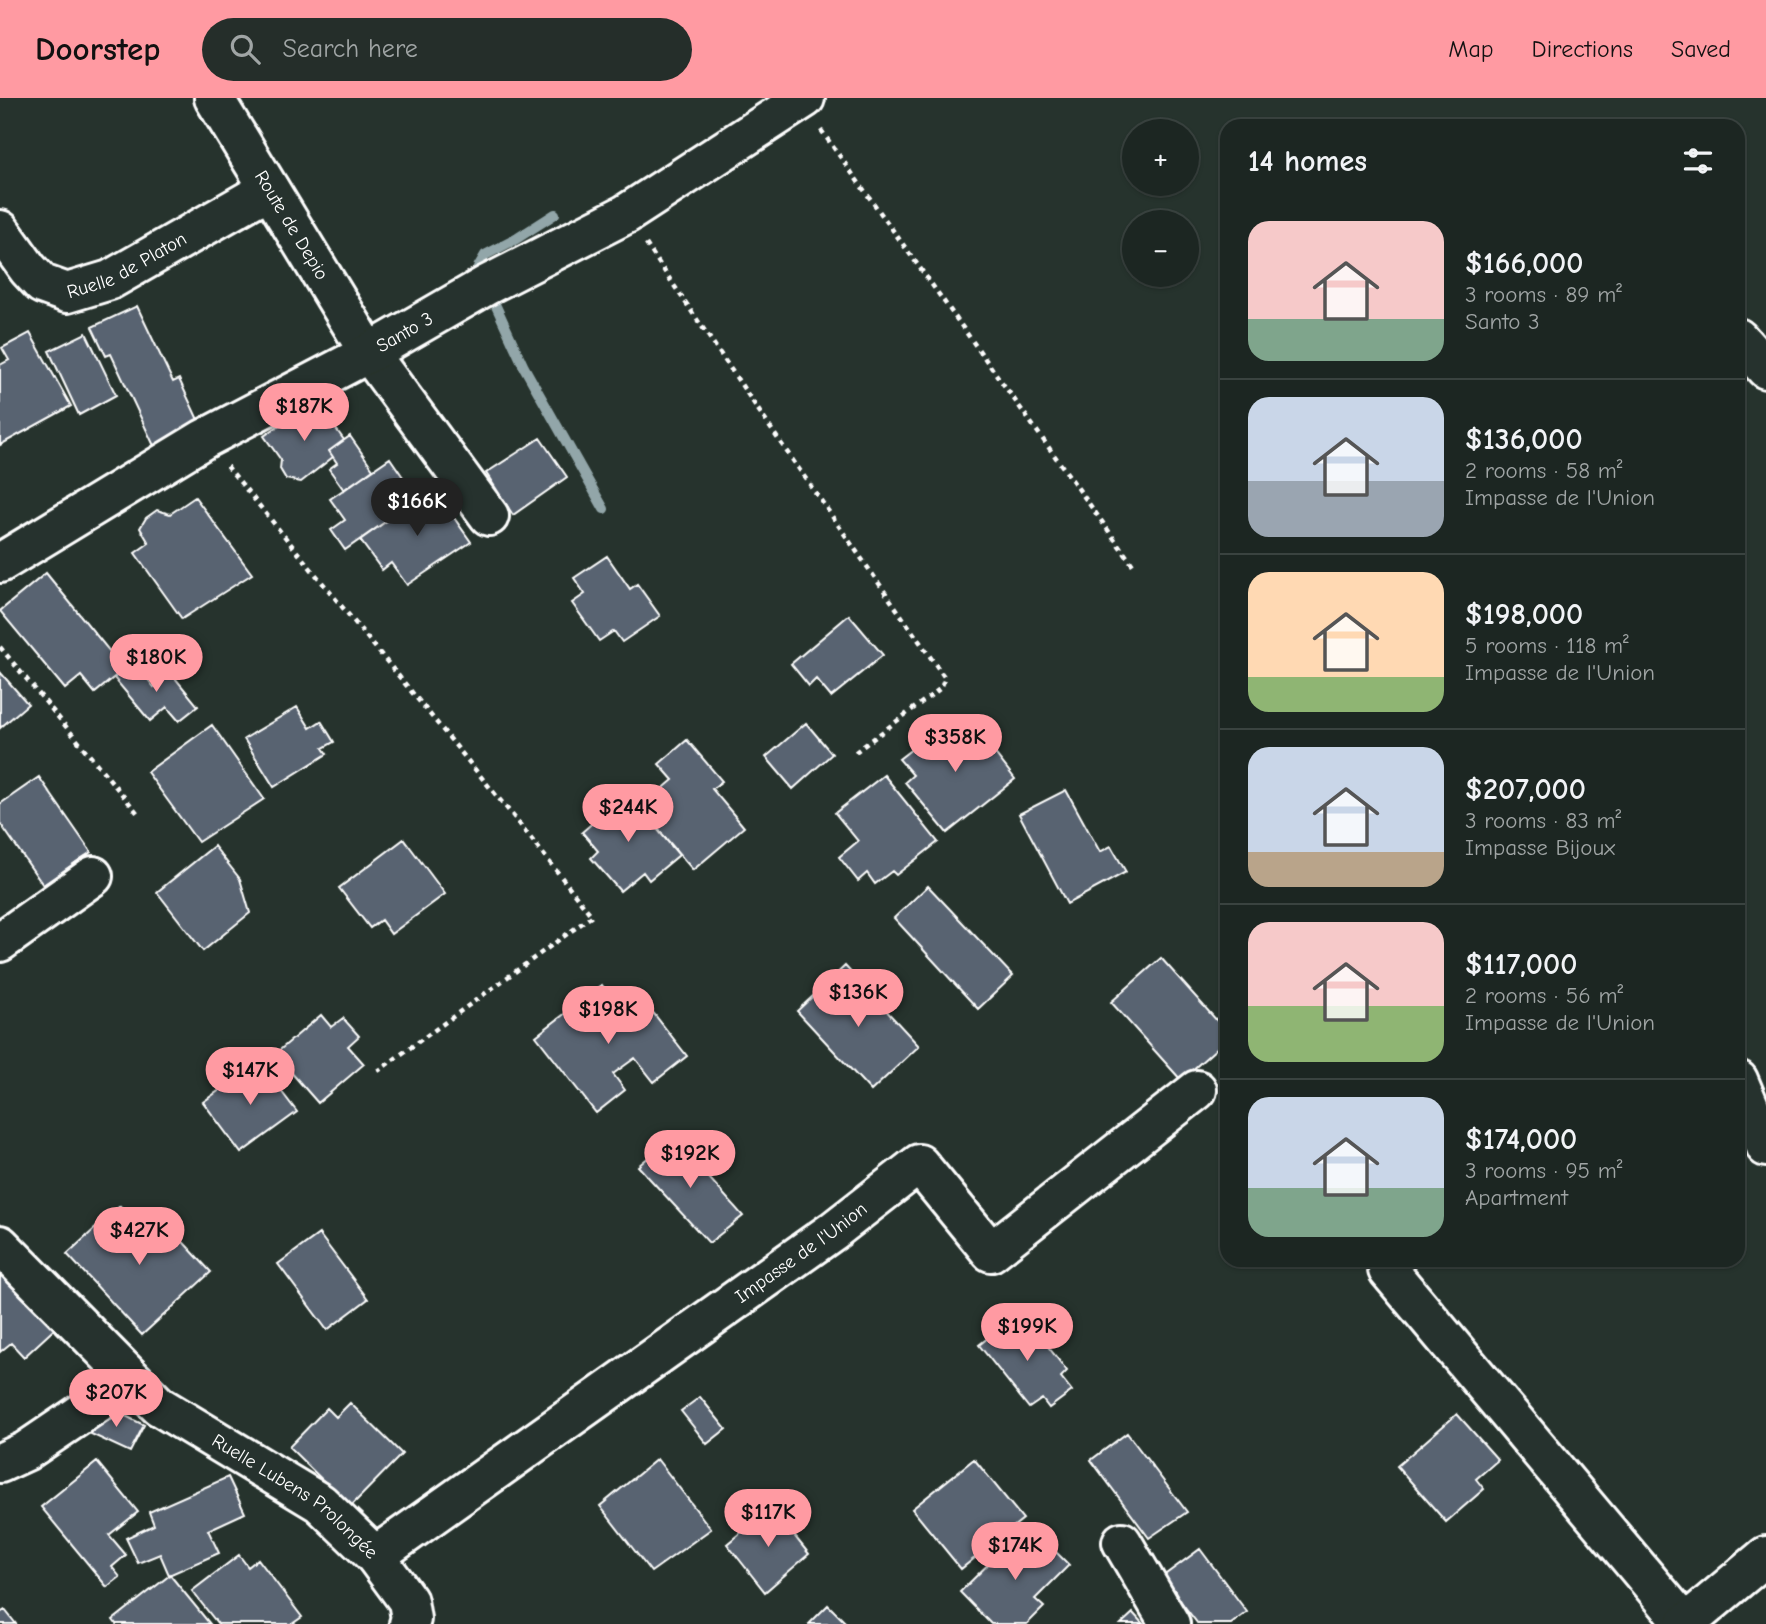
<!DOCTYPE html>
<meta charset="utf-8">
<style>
:root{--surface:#1c2622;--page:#252e2a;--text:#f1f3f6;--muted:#a0a5a5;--line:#3a4340;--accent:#ff9aa2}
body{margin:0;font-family:"Comic Neue",sans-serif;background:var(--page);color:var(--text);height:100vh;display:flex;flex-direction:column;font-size:26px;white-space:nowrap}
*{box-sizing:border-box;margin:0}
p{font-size:23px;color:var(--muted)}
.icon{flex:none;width:38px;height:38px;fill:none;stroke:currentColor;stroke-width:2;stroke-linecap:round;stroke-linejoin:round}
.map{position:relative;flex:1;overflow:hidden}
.details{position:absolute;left:1220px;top:21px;width:525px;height:1148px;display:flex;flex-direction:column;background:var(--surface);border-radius:21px;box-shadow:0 2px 5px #0004,0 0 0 2px var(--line)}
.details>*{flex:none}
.buttons{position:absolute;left:1122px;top:21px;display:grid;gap:14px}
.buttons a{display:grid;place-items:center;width:77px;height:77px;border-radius:50%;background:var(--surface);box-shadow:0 2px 5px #0004,0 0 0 2px var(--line);font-size:35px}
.price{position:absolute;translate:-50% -60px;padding:0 16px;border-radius:24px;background:var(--accent);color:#111;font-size:23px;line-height:46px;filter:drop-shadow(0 2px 4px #0008)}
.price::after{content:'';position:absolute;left:50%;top:42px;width:21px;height:16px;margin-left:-10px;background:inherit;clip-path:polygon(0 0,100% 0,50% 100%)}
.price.on{background:#222;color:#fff}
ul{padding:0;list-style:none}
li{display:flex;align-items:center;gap:21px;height:175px;padding:0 28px}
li+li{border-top:2px solid var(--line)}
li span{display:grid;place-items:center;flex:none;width:196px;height:140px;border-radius:21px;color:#555}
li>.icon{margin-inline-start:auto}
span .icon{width:84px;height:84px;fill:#fffc;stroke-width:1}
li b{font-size:30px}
h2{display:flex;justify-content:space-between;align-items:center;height:84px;padding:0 28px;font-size:30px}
header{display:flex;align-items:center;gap:42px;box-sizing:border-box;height:98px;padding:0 35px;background:var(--accent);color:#111}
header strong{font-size:33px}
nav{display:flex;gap:38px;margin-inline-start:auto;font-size:24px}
.search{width:490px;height:63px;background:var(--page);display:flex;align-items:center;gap:18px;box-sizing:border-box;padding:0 24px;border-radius:38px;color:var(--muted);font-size:26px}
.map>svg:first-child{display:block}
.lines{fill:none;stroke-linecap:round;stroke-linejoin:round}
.stream{stroke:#92a6a9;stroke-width:10}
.building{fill:#596471;stroke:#fff;stroke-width:2}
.minor-casing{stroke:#fff;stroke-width:44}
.path{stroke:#fff;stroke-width:4.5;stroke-dasharray:5 5;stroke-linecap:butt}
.minor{stroke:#26332d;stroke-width:38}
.labels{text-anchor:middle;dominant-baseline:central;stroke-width:7;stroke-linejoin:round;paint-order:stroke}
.street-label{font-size:19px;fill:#fff;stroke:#26332d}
</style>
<header>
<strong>Doorstep</strong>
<div class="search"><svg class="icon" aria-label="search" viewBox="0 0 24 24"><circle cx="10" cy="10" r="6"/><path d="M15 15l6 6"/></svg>Search here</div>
<nav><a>Map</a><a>Directions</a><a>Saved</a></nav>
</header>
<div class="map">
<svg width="1766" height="1526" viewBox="0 0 1766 1526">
<rect width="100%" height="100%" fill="#26332d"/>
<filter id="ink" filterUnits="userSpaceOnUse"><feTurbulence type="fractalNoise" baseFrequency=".0143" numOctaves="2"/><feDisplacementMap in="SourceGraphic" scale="14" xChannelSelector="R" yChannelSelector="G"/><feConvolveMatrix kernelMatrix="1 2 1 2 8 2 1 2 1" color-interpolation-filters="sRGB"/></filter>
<g filter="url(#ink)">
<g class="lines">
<path class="stream" d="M484,181l-6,-12 7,-12 31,-16 39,-25
M490,195l34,74 80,142"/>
</g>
<path class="building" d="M137,208l36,76 6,-3 21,45 -46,22 -43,-92 -5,2 -14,-29z
M30,235l41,73 -71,39v-80l9,-5 -7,-12z
M86,235l30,62 -37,20 -30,-64z
M307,308l5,7 8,-6 24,33 -15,11 4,6 -32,25 -15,-3 -6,-10 1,-9 -17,-24z
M350,338l23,33 -29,21 -15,-21 8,-6 -8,-12z
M540,340l27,39 -54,38 -27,-42z
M390,360l28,41 -73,51 -14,-20 14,-10 -15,-21z
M433,390l38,54 -64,43 -16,-22 -9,7 -22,-30z
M195,399l57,77 -70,45 -47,-66 14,-10 -9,-15 6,-10 11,-8 13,4z
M607,458l23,33 7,-5 23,32 -38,26 -8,-11 -15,10 -27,-38 13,-9 -11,-16z
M46,475l78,96 -29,24 -14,-17 -16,13 -65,-78z
M849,517l34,40 -52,42 -15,-18 -7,7 -18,-22z
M134,564l20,25 17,-14 27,33 -19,15 -12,-14 -17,14 -36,-43z
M0,574l28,32 -28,24z
M297,609l13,21 11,-7 13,21 -11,6 4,6 -53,33 -30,-48z
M966,618l49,63 -68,54 -42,-51 8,-7 -14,-16 27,-21 6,6z
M806,625l26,31 -39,35 -27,-32z
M212,627l52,74 -66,43 -51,-70z
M687,642l35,41 -10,8 32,38 -51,43 -53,-62 33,-28 -14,-16z
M884,677l54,67 -42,33 -4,-4 -17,13 -8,-11 -9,8 -19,-24 19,-16 -23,-28z
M39,679l52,75 -48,33 -43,-62v-19z
M1066,692l34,62 11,-6 15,26 -59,32 -48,-90z
M627,695l52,62 -30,25 -6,-8 -23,19 -29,-33 7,-7 -16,-19z
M404,741l41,55 -54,40 -10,-14 -11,8 -31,-40z
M214,748l26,33 10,34 -47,38 -46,-59z
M928,788l85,90 -35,33 -84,-91z
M1161,860l66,74v7l-46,41 -70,-78z
M845,868l74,80 -48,45 -74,-80z
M602,887l24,30 18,-14 43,55 -33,26 -19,-24 -22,16 12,16 -29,23 -60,-77z
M321,917l10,12 12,-9 16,18 -11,10 16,18 -46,39 -43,-49z
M259,964l38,50 -56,41 -38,-51z
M673,1039l70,79 -34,27 -71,-77z
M120,1108l25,27 16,-15 50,54 -69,63 -75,-81z
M319,1136l49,65 -41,31 -49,-66z
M0,1168l61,57 -37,34 -13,-14 -11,9z
M1021,1214l46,59 -6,6 11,14 -23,17 -7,-9 -13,9 -50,-63z
M700,1299l26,32 -19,15 -26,-33z
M350,1305l52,51 -52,53 -61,-60 38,-39 9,9z
M103,1307l41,20 -14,27 -41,-19z
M1457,1316l41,46 -22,19 8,10 -38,33 -49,-56z
M1127,1335l60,79 -38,26 -58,-78z
M657,1361l54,70 -60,43 -51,-66z
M974,1361l49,60 -62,50 -49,-60z
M97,1364l41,50 -29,23 17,20 -14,12 8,10 -13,10 -66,-80z
M228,1379l17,36 -37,17 11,23 -50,22 -9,-21 -22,9 -12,-25 28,-13 -5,-13z
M771,1409l38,47 -44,38 -38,-48z
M1037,1435l32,32 -34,34 9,8 -17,17h-36l-31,-32 54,-53 9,9z
M1200,1451l47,63 -16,12h-33l-36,-47z
M239,1457l9,12 10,-8 44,58 -10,7h-74l-26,-33z
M170,1477l40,49h-94l-3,-4z
M828,1507l19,19h-38z
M5,1512l11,14h-16v-11z
M1133,1515l10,11h-22z"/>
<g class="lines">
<g class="minor-casing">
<g id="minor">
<path id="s1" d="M214,0l155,255 120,163"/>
<path id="s2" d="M0,132l28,39 14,15 25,9 43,-13 159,-91"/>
<path d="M1738,240l28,31"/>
<path id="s3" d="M0,465l204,-124 165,-86 118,-68 139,-71 179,-116"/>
<path d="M0,844l93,-66"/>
<path d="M1738,982l28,67"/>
<path id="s4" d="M0,1147l159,161 161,97 55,53 33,45 3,18 -2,5"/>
<path d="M1388,1172l297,354"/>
<path d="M0,1365l26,-12 105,-71"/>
<path d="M1122,1444l48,82"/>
<path id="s5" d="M375,1458l458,-325 86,-67 72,88 206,-162"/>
<path d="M1685,1526l81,-68"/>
</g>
</g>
<path class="path" d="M821,32l312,435
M646,146l132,195 167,239 -4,10 -88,66
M227,368l291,356 74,94 -214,155
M0,549l140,169"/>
<use href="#minor" class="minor"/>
</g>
</g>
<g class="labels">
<g class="street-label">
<text stroke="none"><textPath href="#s1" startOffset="149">Route de Depio</textPath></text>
<text stroke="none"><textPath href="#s2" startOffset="161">Ruelle de Platon</textPath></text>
<text stroke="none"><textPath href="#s3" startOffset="466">Santo 3</textPath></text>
<text stroke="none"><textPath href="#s5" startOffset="523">Impasse de l'Union</textPath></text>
<text stroke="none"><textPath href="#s4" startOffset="390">Ruelle Lubens Prolongée</textPath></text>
</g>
</g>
</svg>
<div class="buttons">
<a>+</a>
<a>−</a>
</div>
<b class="price" style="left:304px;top:345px">$187K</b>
<b class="price on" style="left:417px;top:440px">$166K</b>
<b class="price" style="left:156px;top:596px">$180K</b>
<b class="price" style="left:955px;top:676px">$358K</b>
<b class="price" style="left:628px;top:746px">$244K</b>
<b class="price" style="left:858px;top:931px">$136K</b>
<b class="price" style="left:608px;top:948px">$198K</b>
<b class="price" style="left:250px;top:1009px">$147K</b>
<b class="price" style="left:690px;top:1092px">$192K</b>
<b class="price" style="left:139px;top:1169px">$427K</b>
<b class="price" style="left:1027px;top:1265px">$199K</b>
<b class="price" style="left:116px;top:1331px">$207K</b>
<b class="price" style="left:768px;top:1451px">$117K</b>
<b class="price" style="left:1015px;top:1484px">$174K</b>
<section class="details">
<h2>14 homes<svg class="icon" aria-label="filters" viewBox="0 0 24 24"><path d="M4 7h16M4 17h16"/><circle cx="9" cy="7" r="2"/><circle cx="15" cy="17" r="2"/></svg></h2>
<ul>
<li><span style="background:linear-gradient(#f6c9c9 70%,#7fa58c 0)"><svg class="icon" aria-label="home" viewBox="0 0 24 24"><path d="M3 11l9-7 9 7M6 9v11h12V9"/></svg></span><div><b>$166,000</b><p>3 rooms · 89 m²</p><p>Santo 3</p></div></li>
<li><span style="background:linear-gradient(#c9d6e8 60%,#9aa5b1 0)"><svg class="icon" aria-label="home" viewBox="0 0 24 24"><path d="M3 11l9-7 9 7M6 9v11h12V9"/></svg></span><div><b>$136,000</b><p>2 rooms · 58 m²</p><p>Impasse de l'Union</p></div></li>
<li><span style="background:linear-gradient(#ffd9b3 75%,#8fb573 0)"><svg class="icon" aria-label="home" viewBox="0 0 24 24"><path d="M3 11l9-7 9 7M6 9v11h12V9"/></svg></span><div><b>$198,000</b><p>5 rooms · 118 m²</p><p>Impasse de l'Union</p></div></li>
<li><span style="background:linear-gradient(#c9d6e8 75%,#b9a48a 0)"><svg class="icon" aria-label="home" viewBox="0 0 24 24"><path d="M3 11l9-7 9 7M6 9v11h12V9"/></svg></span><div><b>$207,000</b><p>3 rooms · 83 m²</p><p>Impasse Bijoux</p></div></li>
<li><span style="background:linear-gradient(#f6c9c9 60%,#8fb573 0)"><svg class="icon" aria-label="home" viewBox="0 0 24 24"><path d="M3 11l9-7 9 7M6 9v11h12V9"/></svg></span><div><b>$117,000</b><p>2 rooms · 56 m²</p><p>Impasse de l'Union</p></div></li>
<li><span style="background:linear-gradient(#c9d6e8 65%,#7fa58c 0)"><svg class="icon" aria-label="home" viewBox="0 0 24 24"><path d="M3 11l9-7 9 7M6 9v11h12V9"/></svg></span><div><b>$174,000</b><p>3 rooms · 95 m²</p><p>Apartment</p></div></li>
</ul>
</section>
</div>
